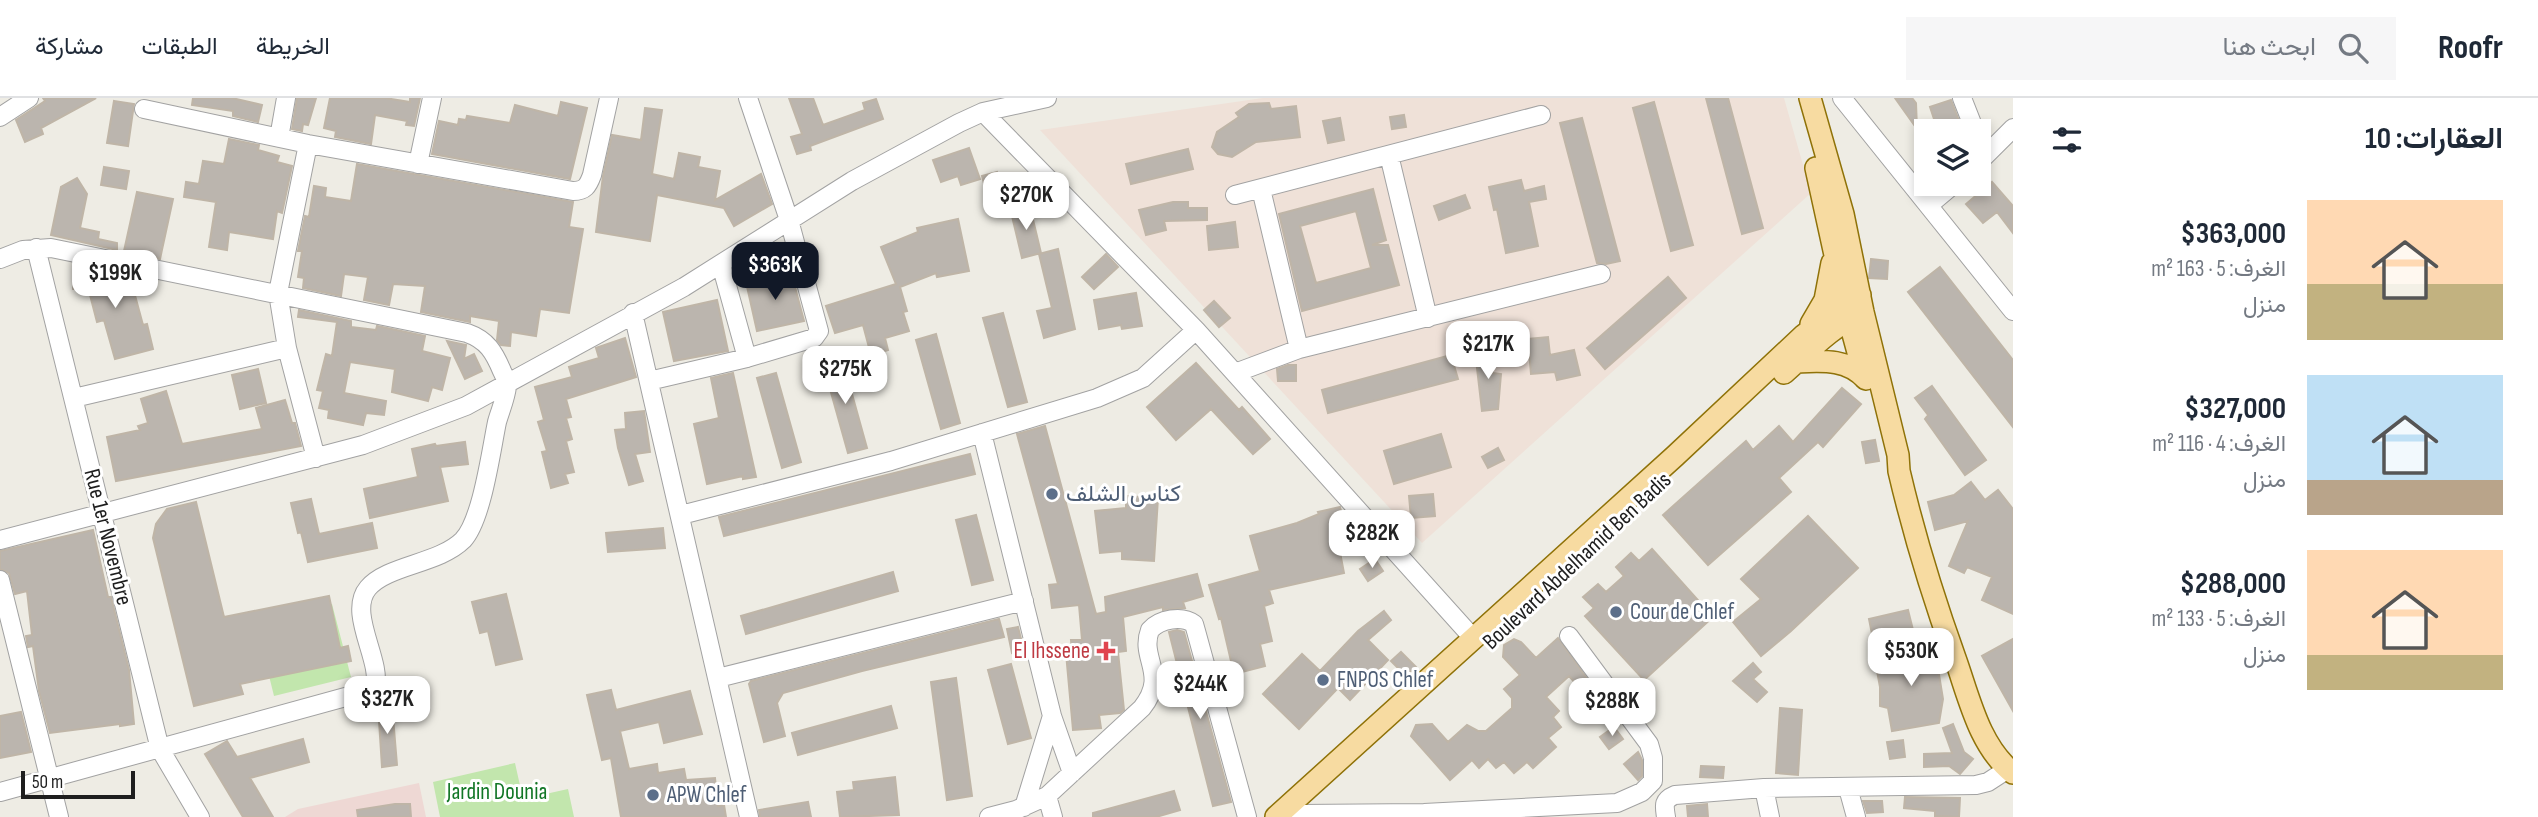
<!DOCTYPE html>
<html lang="ar">
<meta charset="utf-8">
<style>
:root{--surface:#fff;--page:#f6f6f7;--text:#1f2937;--muted:#747a83;--line:#e0e1e3;--accent:#111827}
body{margin:0;font-family:"Sofia Sans Condensed",Vazirmatn,sans-serif;background:var(--page);color:var(--text);direction:rtl;height:100vh;display:flex;flex-direction:column;font-size:26px;white-space:nowrap}
*{box-sizing:border-box;margin:0}
p{font-size:23px;color:var(--muted)}
.icon{flex:none;width:38px;height:38px;fill:none;stroke:currentColor;stroke-width:2;stroke-linecap:round;stroke-linejoin:round}
.map{position:relative;flex:1;overflow:hidden;direction:ltr}
.panel{display:flex;flex-direction:column;background:var(--surface);width:525px}
.panel>*{flex:none}
.controls{position:absolute;left:1914px;top:21px;display:grid;gap:14px}
.controls a{display:grid;place-items:center;width:77px;height:77px;border-radius:0px;background:var(--surface);box-shadow:0 4px 10px #0003;font-size:35px}
.scale{position:absolute;left:21px;bottom:18px;width:114px;box-sizing:border-box;padding-left:7px;border:4px solid #1e1e1e;border-top:0;font-size:19px;line-height:24px;white-space:nowrap;color:#1e1e1e;-webkit-text-stroke:5px #fff;paint-order:stroke}
.price{position:absolute;translate:-50% -60px;padding:0 16px;border-radius:14px;background:#fff;color:#222;font-size:23px;line-height:46px;filter:drop-shadow(0 2px 4px #0008)}
.price::after{content:'';position:absolute;left:50%;top:42px;width:21px;height:16px;margin-left:-10px;background:inherit;clip-path:polygon(0 0,100% 0,50% 100%)}
.price.current{background:var(--accent);color:#fff}
ul{padding:0;list-style:none}
li{display:flex;align-items:center;gap:21px;height:175px;padding:0 35px}
li span{display:grid;place-items:center;flex:none;width:196px;height:140px;border-radius:0px;color:#555}
li>.icon{margin-inline-start:auto}
span .icon{width:84px;height:84px;fill:#fffc;stroke-width:1}
li b{font-size:30px}
h2{display:flex;justify-content:space-between;align-items:center;height:84px;padding:0 35px;font-size:30px}
header{display:flex;align-items:center;gap:42px;box-sizing:border-box;height:98px;padding:0 35px;background:var(--surface);border-bottom:2px solid var(--line)}
header strong{font-size:33px}
nav{display:flex;gap:38px;margin-inline-start:auto;font-size:24px}
.search{width:490px;height:63px;background:var(--page);display:flex;align-items:center;gap:18px;box-sizing:border-box;padding:0 24px;border-radius:0px;color:var(--muted);font-size:26px}
main{display:flex;flex:1;min-height:0}
.map>svg:first-child{display:block}
.commercial{fill:#eed8d4}
.military{fill:#efe1d8}
.grass{fill:#c2e6ad}
.building{fill:#bbb5ae;stroke:#bfb5a7;stroke-width:2;fill-rule:evenodd}
.lines{fill:none;stroke-linecap:round;stroke-linejoin:round}
.minor-casing{stroke:#a2a2a2;stroke-width:20}
.major-casing{stroke:#8f7208;stroke-width:24}
.minor{stroke:#fff;stroke-width:18}
.major{stroke:#f7dba1;stroke-width:21}
.service-dot{fill:#5c6f8a;stroke:#fff;stroke-width:2.5}
.health-dot{fill:#e0444e;stroke:#fff;stroke-width:2.5}
.labels{text-anchor:middle;dominant-baseline:central;stroke-width:6;stroke-linejoin:round;paint-order:stroke}
.service-label{font-size:23px;fill:#4e5e75;stroke:#fff;text-anchor:start}
.street-label{font-size:23px;fill:#1e1e1e;stroke:#fff}
.health-label{font-size:23px;fill:#be3a42;stroke:#fff;text-anchor:end}
.park-label{font-size:23px;fill:#117625;stroke:#fff}
</style>
<header>
<strong>Roofr</strong>
<div class="search"><svg class="icon" aria-label="search" viewBox="0 0 24 24"><circle cx="10" cy="10" r="6"/><path d="M15 15l6 6"/></svg>ابحث هنا</div>
<nav><a>الخريطة</a><a>الطبقات</a><a>مشاركة</a></nav>
</header>
<main>
<section class="panel">
<h2>العقارات: 10<svg class="icon" aria-label="filters" viewBox="0 0 24 24"><path d="M4 7h16M4 17h16"/><circle cx="9" cy="7" r="2"/><circle cx="15" cy="17" r="2"/></svg></h2>
<ul>
<li><span style="background:linear-gradient(#ffd9b3 60%,#c2b280 0)"><svg class="icon" aria-label="home" viewBox="0 0 24 24"><path d="M3 11l9-7 9 7M6 9v11h12V9"/></svg></span><div><b>$363,000</b><p>الغرف: 5 · 163 m²</p><p>منزل</p></div></li>
<li><span style="background:linear-gradient(#bfe0f5 75%,#b9a48a 0)"><svg class="icon" aria-label="home" viewBox="0 0 24 24"><path d="M3 11l9-7 9 7M6 9v11h12V9"/></svg></span><div><b>$327,000</b><p>الغرف: 4 · 116 m²</p><p>منزل</p></div></li>
<li><span style="background:linear-gradient(#ffd9b3 75%,#c2b280 0)"><svg class="icon" aria-label="home" viewBox="0 0 24 24"><path d="M3 11l9-7 9 7M6 9v11h12V9"/></svg></span><div><b>$288,000</b><p>الغرف: 5 · 133 m²</p><p>منزل</p></div></li>
</ul>
</section>
<div class="map">
<svg width="2013" height="719" viewBox="0 0 2013 719">
<rect width="100%" height="100%" fill="#eeece4"/>
<path class="commercial" d="M419,685l7,34h-141l13,-8z"/>
<path class="military" d="M1263,0h521l27,95 -389,350 -382,-413z"/>
<path class="grass" d="M332,506l19,73 -77,19 -18,-73z
M515,665l8,36 45,-10 6,28h-134l-7,-35z"/>
<path class="building" d="M43,0h53l-55,30 2,6 -18,8 -9,-22 29,-19z
M193,0h39l30,7 -4,17 -25,-6v-5l-41,-6z
M297,0h19l-8,27 -5,-1 -1,7 -10,-2z
M330,0h55l25,4v-4h10l-6,28 -8,-1 1,-4 -32,-6 -4,29 -36,-7 1,-6 -12,-3z
M789,0h24l10,27 42,-15 -2,-7 13,-4 7,20 -73,27 1,4 -14,4 -6,-17 11,-3z
M1706,0h22l35,130 -21,6z
M1895,0h17l4,5 1,26z
M1951,2l12,31h-25l-8,-24z
M114,3l20,3 -6,42 -21,-3z
M561,4l26,6 -17,71 -138,-25 7,-33 19,4 1,-6 7,1 1,-4 43,7 5,-18 43,11z
M1654,4l39,143 -22,6 -38,-143z
M1269,5l2,6 25,-3 4,31 -44,5 -24,15 -14,-3 -6,-7 5,-15 22,-15 -3,-4 13,-9z
M645,10l17,2 -10,64 22,5 5,-26 21,4 -2,10 22,4 -5,29 46,-26 11,30 -38,22 -10,-18 -67,-13 -7,46 -54,-9 7,-56 9,-41 29,5z
M1404,17l2,12 -14,2 -2,-12z
M1340,20l4,22 -16,3 -5,-22z
M1582,20l38,143 -14,3 -9,-1 -37,-140z
M229,41l30,6 -1,5 21,6 -2,6 15,4 -10,47 -5,-2 -4,28 -44,-7 -2,18 -18,-3 7,-45 -32,-5 2,-15 13,2 4,-23 21,3z
M969,50l11,31 -19,6 -3,-9 -17,6 -8,-22z
M1188,51l5,20 -62,15 -5,-20z
M357,66l216,38 -4,25 14,2 -14,84 -29,-4 -4,27 -25,-4 -1,14 -9,-1 -4,-5 2,-19 -29,-5v6l-49,-10 4,-26 -32,-2 -4,21 -25,-5 4,-23 -24,-3 -3,22 -38,-8 1,-10 -6,-1 4,-26h-4l7,-35 4,1 5,-31 12,2 -1,9 26,4z
M104,69l25,4 -3,18 -25,-4z
M997,74l5,19 -15,4 -5,-19z
M77,80l10,16 -7,34 19,4 -1,7 19,4v7l-66,-15 10,-48z
M1521,82l3,11 20,-5 2,13 -17,3 9,44 -32,7 -9,-44 -3,1 -5,-23z
M1992,84l21,24v27l-16,-21 -14,11 -17,-19z
M1373,91l13,51 -14,5h16l11,40 -97,26 -23,-97zM1356,113l15,57 -55,15 -16,-57z
M137,94l36,7 -13,60 -36,-8z
M1465,97l5,13 -31,12 -5,-14z
M1173,104h15v6h19v12l-43,1 2,9 -20,5 -7,-25z
M1030,109l11,46 -19,5 -11,-46z
M958,121l11,52 -32,6 -1,-4 -36,14 7,24 -4,1 6,19 -24,7 3,12 -17,5 -8,-30 -28,8 -9,-27 70,-22 -15,-37 37,-15 -1,-4z
M1235,124l3,25 -29,3 -2,-24z
M1058,151l17,80 -31,9 -7,-27 15,-3 -13,-54z
M1106,156l12,13 -24,22 -12,-12z
M1871,161l17,2 -1,18 -18,-1z
M75,166l43,9v19l15,-4 10,37 4,-1 6,25 -38,10 -11,-39 -7,2 -8,-31 -16,-2z
M1940,169l73,93v67l-105,-135z
M791,174l13,49 -47,10 -11,-49z
M1668,179l18,21 -81,71 -18,-21z
M1136,195l6,33 -20,3 -1,-4 -22,4 -5,-29z
M717,202l11,51 -54,10 -11,-49z
M1214,203l16,17 -11,9 -15,-17z
M299,212l52,11v6l25,3 1,-4 48,10 -3,15 28,7 -8,32 -10,-3 -4,14 -36,-9 3,-23 -45,-7 -6,31 42,8 -2,14 -18,-2 -3,12 -35,-7 1,-8 -10,-2 4,-17 -6,-1 9,-36 6,2 5,-34 -39,-5z
M1003,215l24,89 -19,5 -25,-89z
M936,236l24,89 -19,6 -25,-89z
M1548,239l2,18 24,-5 6,25 -23,5 -2,-8 -24,2 -3,-35z
M625,240l11,39 -70,22 5,18 -5,1 6,21 -6,2 8,31 -9,2 3,9 -17,5 -9,-36 5,-1 -9,-29 6,-2 -9,-33 37,-10 -3,-10 30,-9 -3,-10z
M447,243l19,4 -2,14 10,-5 8,17 -17,8z
M1490,252l3,23 8,1 -3,35 -16,2 -7,-60z
M1451,257l7,24 -130,34 -6,-23z
M842,260l25,90 -19,5 -25,-89z
M1196,265l43,47 3,-3 28,32 -17,15 -42,-45 -35,31 -29,-33z
M1288,267h8v16h-18l-1,-12z
M258,271l8,34 -26,6 -8,-34z
M733,275l23,104 -13,2v-3l-36,8 -13,-60 25,-6 -8,-40z
M776,275l25,89 -19,6 -25,-90z
M1932,288l54,74 -21,15 -40,-56 3,-4 -13,-17z
M1842,290l19,16 -38,43 -5,-5 -39,36 12,14 -83,73 -45,-50 83,-74 7,9 26,-24 14,16z
M166,293l16,53 80,-15 -6,-21 29,-8 7,23h3l6,23 -185,35 -9,-44 33,-7 -2,-4 10,-3 -7,-24z
M644,313l6,41 -15,2 8,27 -14,4 -11,-37 -3,-18 11,-1 -1,-16z
M1045,328l51,188 10,-2 -1,-15 92,-23 6,22 -20,6 2,6 -22,2v-3l-40,10 3,34 -8,1 6,58 -4,3 -21,2 2,13 -28,2 -7,-77h6l-1,-13h11l-3,-35 -27,3 -3,-23 9,-1 -41,-150z
M1441,336l10,33 -57,17 -10,-33z
M1875,342l4,21 -13,2 -4,-21z
M465,344l3,22 -28,3 8,34 -78,17 -6,-29 54,-12 -6,-28 23,-5 1,2z
M1498,350l6,12 -16,8 -6,-11z
M970,356l5,20 -251,62 -5,-19z
M1971,384l14,18 13,-10 15,19v105l-31,-14 10,-23 -25,-10 -3,6 -15,-7 19,-45 -33,9 -7,-28 26,-7z
M1433,396l2,22 -24,2 -2,-22z
M1126,398l32,2 -4,63 -32,-2v-8l-22,2 -5,-42 31,-3z
M311,401l8,35 53,-11 5,25 -69,14 -7,-30 -3,1 -7,-30z
M196,404l28,115 105,-21 11,52 8,-2 3,15 -111,23 3,10 -49,12 -41,-168 3,-14 11,-15z
M1340,409l6,24h8l-1,12 -15,-1 6,31 -75,17 4,13 -9,3 8,35 -12,3 5,22 -31,8 -13,-56 -2,1 -10,-34 51,-14 -10,-35 47,-13 22,-9 -1,-2z
M976,417l17,65 -21,5 -16,-65z
M1808,418l50,52 -67,63 -30,25 -28,-34 28,-23 -20,-20z
M663,430l2,20 -57,4 -2,-19z
M93,432l15,67h3l18,73 5,54 -14,2v-2l-70,9 -11,-42 -6,-45 -5,1 -2,-11 6,-1 -5,-44 -12,3 -6,-21 -9,-4v-18z
M1652,451l61,68 -69,63 -59,-64 9,-8 -11,-11 15,-13 8,8 18,-16 -8,-9 15,-14 8,8z
M1375,461l8,12 -15,10 -8,-12z
M893,474l5,19 -152,43 -5,-18z
M506,496l16,65 -26,6 -8,-34 -8,2 -8,-31z
M1908,512l5,20 -40,9 -4,-20z
M1384,513l7,9 -23,20 20,20 -38,40 -12,-12 -39,41 -36,-35 39,-40 18,17 38,-40z
M999,521l5,18 -142,34 -79,22 -6,10 8,33 -21,6 -15,-58 2,-3z
M1018,529l6,24 -12,2 -5,-24z
M1177,532l7,2 47,170 -18,4 -44,-174z
M1558,540l35,49 -8,7 -16,-18 -23,21 13,14 -6,6 8,10 -13,11 8,9 -23,21 -6,-6 -13,11 -10,-11 -8,6 -8,-9 -9,9 -7,-8 -22,20 -39,-44 5,-11 16,-1 16,18 19,-17 11,6h8l26,-23v-10l-8,-9 16,-14 -17,-18 1,-12 10,-6 7,3 15,16z
M2013,541v72l-31,-55z
M1934,546l9,55 -4,24 -47,8 -4,-23 -8,-2v-19l-5,-27 37,-6 -1,-6z
M1401,554l15,15 -10,9 -15,-15z
M1753,565l8,9 -8,7 14,13 -10,10 -24,-21z
M1011,566l20,74 -23,6 -20,-74z
M956,580l16,118 -25,4 -16,-118z
M611,592l5,20 74,-19 12,43 -38,9 -5,-21 -39,9 9,38 28,-5 1,9 26,-4 2,11 29,-2 3,28 6,-1 2,12h-105l-10,-59 -9,2 -15,-65z
M378,607h14l5,60 -15,2z
M891,608l6,22 -99,27 -6,-22z
M1780,610l22,2 -4,65 -22,-2z
M21,614l10,40 -31,6v-42z
M1953,626l11,28 9,7 -13,15 -11,-8 -25,1v-13l28,-1 -9,-25z
M1614,629l9,12 -14,10 -9,-12z
M303,641l6,23 -59,16 23,39h-30l-38,-63 22,-13 10,16z
M1903,642l2,17 -15,2 -3,-17z
M1638,654l4,8v16l-4,4 -14,-16z
M1701,668l23,1 -1,11 -23,-1z
M895,679l4,38 -59,2 -3,-25 17,-2 -1,-8z
M1174,693l6,19 -24,7h-63v-4z
M1905,699l55,1 -1,19 -24,-1v-5l-31,-3z
M1863,703h19l1,11 -16,1z
M808,704l3,15h-51l-1,-7z
M395,706h15l1,13h-53l-1,-7z
M1707,706l1,13h-20l-1,-11z"/>
<g class="lines">
<g class="minor-casing">
<path id="minor" d="M1842,0l171,213
M1962,0l13,33
M144,11l164,35 265,47c12,0 15,-5 19,-16l17,-77
M983,14l213,218 277,308
M0,19l29,-19
M279,40l7,-40
M308,46l-30,149 9,55 29,110
M1389,57l39,163
M1979,64l34,-34
M418,66l14,-66
M1261,91l38,160
M1235,97l306,-80
M1929,107l25,-21
M36,150l124,501 40,68
M0,161l23,-9 28,-2 416,85c20,7 27,19 35,38 2,4 5,10 5,15 -1,12 -7,25 -10,36 -6,29 -15,98 -34,118 -24,24 -76,25 -95,48 -21,25 14,72 7,99l-4,3 -371,102
M721,166l26,94
M633,215l116,504
M1235,275l64,-24 302,-75
M649,283l98,-23 67,-20 5,-7 -30,-111 -41,-122
M74,300l213,-50
M982,335l70,283 20,57
M681,417l210,-54 206,-63 46,-20 53,-48
M0,442l363,-95 103,-39 218,-119 168,-106 107,-58 24,-11 64,-14
M0,482l59,237
M718,580l306,-77
M1764,690l6,29
M1848,690l8,29
M1047,698l6,21
M1024,709l28,-91
M1299,716l125,-1 193,-10 25,-11 11,-11v-23l-4,-14 -80,-108
M989,719l27,-7 31,-14 95,-88c27,-34 -3,-49 8,-78 10,-11 32,-15 44,-6l2,7 51,186
M1666,719c-2,-12 -3,-17 9,-22l89,-7 212,-3 12,-3 20,-13"/>
</g>
<g class="major-casing">
<path id="major" d="M1810,0l33,116 20,98 35,143 1,16c15,64 34,126 56,187 14,39 24,88 58,115
M1816,70l33,151 16,59
M1811,226l14,-24 7,-37
M1796,264c25,-1 51,-4 70,17
M1784,275c25,-22 48,-47 79,-61
M1276,719l399,-361 129,-121 42,-32 14,-8"/>
</g>
<use href="#minor" class="minor"/>
<use href="#major" class="major"/>
</g>
<g class="service-dot">
<circle cx="1052" cy="396" r="7"/>
<circle cx="1616" cy="514" r="7"/>
<circle cx="1323" cy="582" r="7"/>
<circle cx="653" cy="697" r="7"/>
</g>
<path class="health-dot" d="M1102.5 542.5h7v7h7v7h-7v7h-7v-7h-7v-7h7z"/>
<g class="labels">
<g class="service-label">
<text x="1066" y="396">كناس الشلف</text>
<text x="1630" y="514">Cour de Chlef</text>
<text x="1337" y="582">FNPOS Chlef</text>
<text x="667" y="697">APW Chlef</text>
</g>
<g class="street-label">
<text transform="translate(108 439) rotate(76)">Rue 1er Novembre</text>
<text transform="translate(1577 463) rotate(-43)">Boulevard Abdelhamid Ben Badis</text>
</g>
<g class="health-label">
<text x="1090" y="553">El Ihssene</text>
</g>
<g class="park-label">
<text x="497" y="694">Jardin Dounia</text>
</g>
</g>
</svg>
<div class="controls">
<a><svg class="icon" aria-label="layers" viewBox="0 0 24 24"><path d="M12 4l9 5-9 5-9-5zM3 14l9 5 9-5"/></svg></a>
</div>
<div class="scale">50 m</div>
<b class="price" style="left:1026px;top:134px">$270K</b>
<b class="price current" style="left:775px;top:204px">$363K</b>
<b class="price" style="left:115px;top:212px">$199K</b>
<b class="price" style="left:1488px;top:283px">$217K</b>
<b class="price" style="left:845px;top:308px">$275K</b>
<b class="price" style="left:1372px;top:472px">$282K</b>
<b class="price" style="left:1911px;top:590px">$530K</b>
<b class="price" style="left:1200px;top:623px">$244K</b>
<b class="price" style="left:387px;top:638px">$327K</b>
<b class="price" style="left:1612px;top:640px">$288K</b>
</div>
</main>
